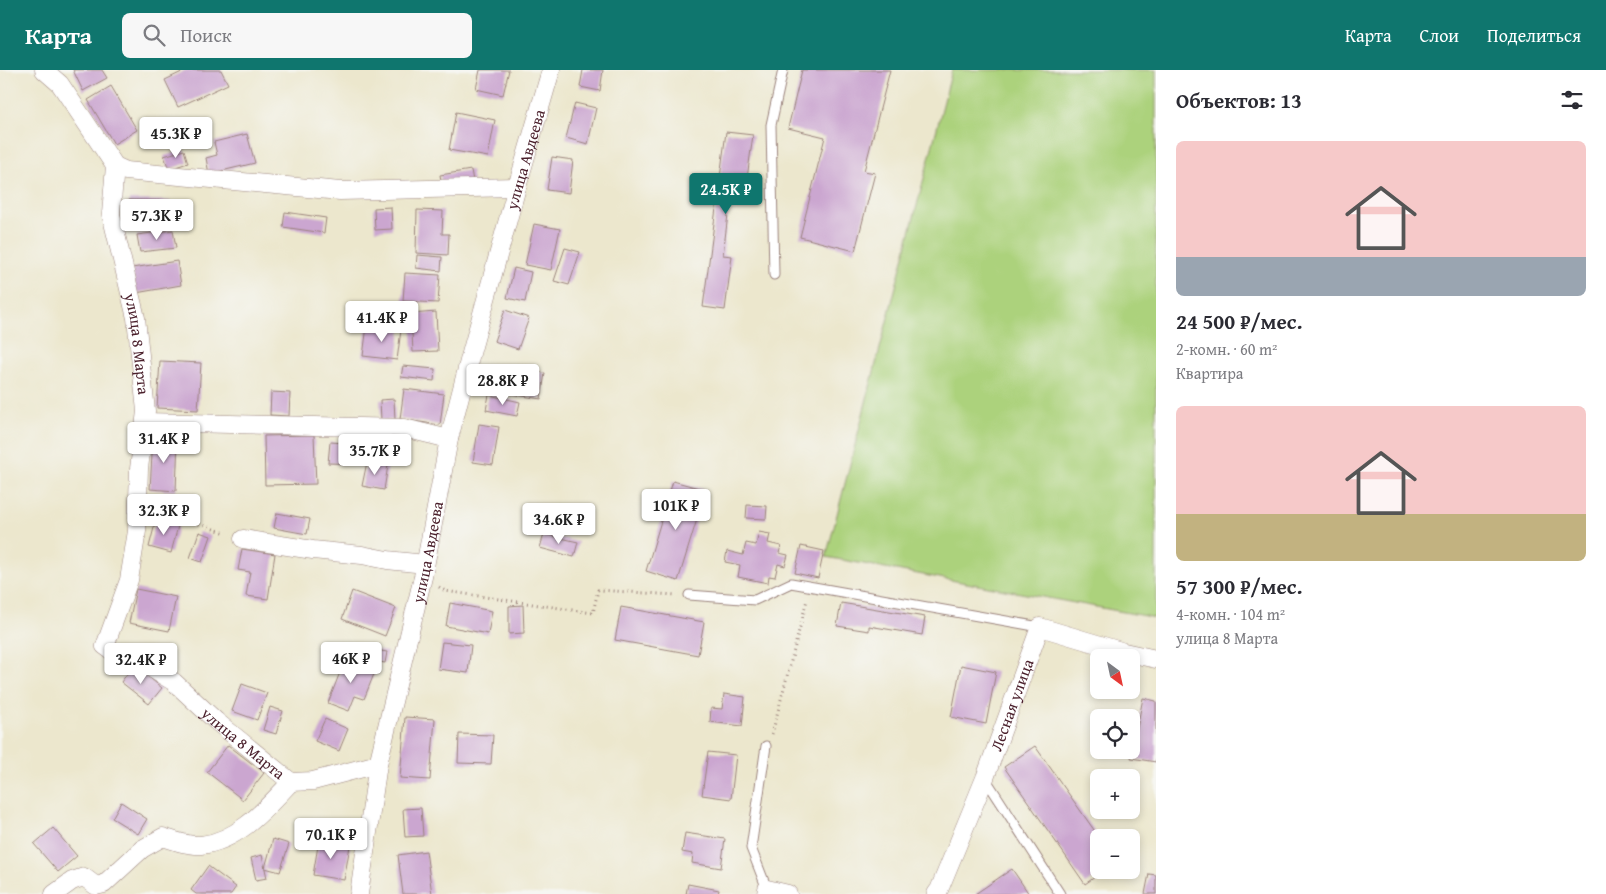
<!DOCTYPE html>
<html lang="ru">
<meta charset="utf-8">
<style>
:root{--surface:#fff;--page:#f7f7f7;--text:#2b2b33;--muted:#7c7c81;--accent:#0f766e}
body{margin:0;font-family:"Gentium Book Plus",serif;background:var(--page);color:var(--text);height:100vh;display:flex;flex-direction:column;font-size:19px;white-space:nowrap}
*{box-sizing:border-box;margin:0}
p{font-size:16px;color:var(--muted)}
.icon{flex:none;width:28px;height:28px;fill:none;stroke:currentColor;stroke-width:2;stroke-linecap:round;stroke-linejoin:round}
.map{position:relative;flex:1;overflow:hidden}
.sheet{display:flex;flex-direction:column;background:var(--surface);width:450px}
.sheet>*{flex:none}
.needle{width:32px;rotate:147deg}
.tools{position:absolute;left:1090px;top:579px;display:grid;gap:10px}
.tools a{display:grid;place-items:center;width:50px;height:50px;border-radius:8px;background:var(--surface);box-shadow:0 2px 8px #0003;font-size:25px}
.price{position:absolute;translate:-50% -42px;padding:0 11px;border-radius:5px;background:#fff;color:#222;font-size:16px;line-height:32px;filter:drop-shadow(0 1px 2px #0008)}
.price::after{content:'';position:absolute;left:50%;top:30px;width:15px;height:11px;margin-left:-8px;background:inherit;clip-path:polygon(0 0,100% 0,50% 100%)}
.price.selected{background:var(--accent);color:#fff}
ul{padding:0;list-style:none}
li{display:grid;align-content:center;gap:10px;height:265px;padding:0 20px}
li span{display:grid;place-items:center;height:155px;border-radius:8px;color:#555}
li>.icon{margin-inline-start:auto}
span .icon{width:90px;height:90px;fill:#fffc;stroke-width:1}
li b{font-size:21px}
h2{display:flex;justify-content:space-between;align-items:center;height:60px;padding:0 20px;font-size:21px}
header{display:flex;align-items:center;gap:30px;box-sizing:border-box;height:70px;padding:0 25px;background:var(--accent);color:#fff}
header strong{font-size:24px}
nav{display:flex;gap:28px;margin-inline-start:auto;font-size:18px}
.search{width:350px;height:45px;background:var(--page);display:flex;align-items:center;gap:12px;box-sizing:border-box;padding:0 18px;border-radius:8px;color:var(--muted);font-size:19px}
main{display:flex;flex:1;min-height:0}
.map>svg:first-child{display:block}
.green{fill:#acd27c;stroke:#7b7854}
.building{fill:#cba6d0}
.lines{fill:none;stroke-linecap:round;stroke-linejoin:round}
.service-casing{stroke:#9b837c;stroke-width:11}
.minor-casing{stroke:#9b837c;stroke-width:19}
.path{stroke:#9b837c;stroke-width:3;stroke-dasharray:1 4;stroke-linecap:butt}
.service{stroke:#fff;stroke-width:9}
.minor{stroke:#fff;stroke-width:18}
.labels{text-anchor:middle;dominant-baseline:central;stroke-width:4;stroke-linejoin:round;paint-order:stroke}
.street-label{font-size:16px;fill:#4a1f2b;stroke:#f6f6f2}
</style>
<header>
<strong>Карта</strong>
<div class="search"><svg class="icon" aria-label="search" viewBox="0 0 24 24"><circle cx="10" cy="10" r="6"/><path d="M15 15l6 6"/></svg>Поиск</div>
<nav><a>Карта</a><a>Слои</a><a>Поделиться</a></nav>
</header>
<main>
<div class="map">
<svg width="1156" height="824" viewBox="0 0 1156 824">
<rect width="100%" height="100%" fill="#f6f6f2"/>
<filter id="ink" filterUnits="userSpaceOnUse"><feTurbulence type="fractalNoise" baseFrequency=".02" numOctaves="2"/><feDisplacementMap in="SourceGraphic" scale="10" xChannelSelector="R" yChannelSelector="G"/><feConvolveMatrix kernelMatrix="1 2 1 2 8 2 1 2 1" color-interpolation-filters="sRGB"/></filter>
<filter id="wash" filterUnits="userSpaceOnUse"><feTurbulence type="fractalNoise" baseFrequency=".0096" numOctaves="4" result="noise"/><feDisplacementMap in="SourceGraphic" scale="20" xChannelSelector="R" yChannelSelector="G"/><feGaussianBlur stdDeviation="1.12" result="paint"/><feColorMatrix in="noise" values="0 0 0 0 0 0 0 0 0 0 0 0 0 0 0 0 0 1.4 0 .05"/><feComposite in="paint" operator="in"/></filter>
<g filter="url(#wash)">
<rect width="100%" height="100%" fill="#ece7cd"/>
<path class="green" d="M952,0h204v548l-330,-61z"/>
<g id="blocks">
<path class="building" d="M73,0h29l5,8 -24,13z
M186,0h35l7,14 -50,23 -13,-27z
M480,0h29l-6,25 -27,-6z
M583,0h20l-3,21 -20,-4z
M802,0h88l-26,101 11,2 -20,78 -55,-14 25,-100 -37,-9z
M111,16l26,44 -23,14 -26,-44z
M575,33l21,5 -8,36 -22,-6z
M456,42l39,8 -7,37 -39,-7z
M726,62l27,3 -9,65 -14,-2 -7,57 9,1 -7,54 -22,-3z
M247,64l8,29 -46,11 -3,-16 11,-3 -3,-13z
M184,80l4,13 -19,6 -5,-13z
M552,87l21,3 -4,33 -22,-3z
M471,100l2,11 -31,5 -2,-11z
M129,130l41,1v27l-42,-1z
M391,137l1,22 -17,1 -1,-22z
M417,140l26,1 -1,23h7l-1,21 -32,-2z
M285,142l41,6 -2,15 -41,-6z
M534,154l26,5 -9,41 -26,-5z
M173,160l3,18 -36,4 -3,-17z
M565,178l15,4 -11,33 -15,-4z
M417,185l25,2 -1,14 -25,-3z
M177,191l4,24 -45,8 -4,-25z
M514,198l17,4 -6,30 -18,-4z
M405,203l35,2 -2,28 -35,-2z
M505,240l24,8 -11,31 -24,-8z
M436,242l2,39 -25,1 -2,-38z
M367,256l34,4 -4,30 -34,-4z
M160,291l41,2 -3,47 -41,-2z
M403,296l32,3 -1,12 -33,-4z
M502,297l43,6 -4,26 -43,-7z
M404,319l40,5 -4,31 -40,-6z
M271,322l19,1 -1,23 -19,-1z
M489,325l31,7 -3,14 -31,-6z
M394,329l1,21h-14l-1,-20z
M479,354l20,3 -6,38 -20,-3z
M314,365l2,49 -51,1 -1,-49z
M153,367l25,1 -2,53 -26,-2z
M330,372l33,2 -2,20 -33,-1z
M367,392l21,3 -4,25 -22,-4z
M673,411l33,9 -28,91 -32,-10z
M747,435l20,1 -1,13 -20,-1z
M277,443l33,6 -3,15 -33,-6z
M156,450l22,6 -7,27 -22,-6z
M199,462l12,4 -9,26 -12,-4z
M759,462l11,2 -2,9 13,3 -2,7 9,2 -3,11 -7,-2 -3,13 -6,-1 -1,7 -30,-6 2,-12 -15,-3 2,-11 16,4 3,-12 10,2z
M544,464l34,8 -4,15 -34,-9z
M801,476l23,5 -6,27 -23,-5z
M242,479l33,5 -7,45 -22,-3 4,-24 -12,-2z
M136,519l40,8 -7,34 -40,-8z
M352,521l44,17 -11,28 -43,-17z
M450,533l42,8 -4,23 -42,-8z
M841,533l84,14 -3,18 -53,-9v5l-32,-5z
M523,535l1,28 -15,1v-28z
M621,537l83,15 -6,33 -83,-15z
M442,572l29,3 -3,28 -30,-4z
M370,579l17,3 -2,11 -17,-3z
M346,587l30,12 -12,30 -9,-3 -6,15 -21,-8z
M134,595l28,23 -13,16 -28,-22z
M961,595l35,7 -10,52 -35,-7z
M242,614l25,9 -10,27 -25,-9z
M724,624l21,3 -3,29 -32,-4 1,-14 11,1z
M1143,628l13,3v61l-25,-4z
M270,637l13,4 -7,23 -13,-4z
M405,647l30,2 -5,61 -30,-2z
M325,649l23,10 -9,22 -24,-10z
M459,664l34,1 -2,29 -33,-1z
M228,675l36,28 -21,27 -36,-28z
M1035,676l64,91v33h6l-20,14 -81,-117z
M708,682l28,3 -5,44 -29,-4z
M121,732l26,17 -9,15 -26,-16z
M421,738l2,28 -18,1 -2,-28z
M53,758l24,28 -19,16 -24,-28z
M685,763l40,6 -4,29 -29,-5 1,-9 -11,-2z
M273,769l16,5 -9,28 -15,-4z
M319,770l31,6 -6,34 -31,-5z
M426,781l6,43h-29l-5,-39z
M262,785l5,23 -11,2 -5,-22z
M208,796l28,21 -5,7h-35l-5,-4z
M1012,799l17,25h-54z
M1149,804l7,1v19h-11z
M688,814l31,6 -1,4h-32z"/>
</g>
</g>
<g filter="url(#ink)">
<use href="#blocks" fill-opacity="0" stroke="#9b837c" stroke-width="1"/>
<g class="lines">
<g class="service-casing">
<path id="service" d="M774,205l-3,-150 12,-55
M689,525l66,5 36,-17 249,44
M766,676l-15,102 16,41
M985,708l75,116"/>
</g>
<g class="minor-casing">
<g id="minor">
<path d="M44,0l16,14 55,82 11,5 214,20 177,-4"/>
<path id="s1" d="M115,96l-4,48 25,104 10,93 -7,58 -2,62 -8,49 -24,66 14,10 27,9 28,17 42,39 75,61 22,-1 65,-17"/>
<path d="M145,352l259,6 45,11"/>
<path d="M243,469l70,11 49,5 25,5 38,4"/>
<path d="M54,824l18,-13 12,-4 12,9 8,-2 38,-35 21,-12c12,4 25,9 38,8 38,-4 65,-37 90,-63"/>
<path id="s2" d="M359,824l19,-130 45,-187 26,-138 21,-82 47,-170 34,-117"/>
<path d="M766,824l1,-5 21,5"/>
<path id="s3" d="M936,824l3,-4 46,-112 55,-151 84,25 32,7"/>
</g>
</g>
<path class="path" d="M155,443l40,10 31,10
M439,517l6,4 148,22 5,-23 78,5
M772,664l35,-134"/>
<use href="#service" class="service"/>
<use href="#minor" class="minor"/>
</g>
</g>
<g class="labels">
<g class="street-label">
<text stroke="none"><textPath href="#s2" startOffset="754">улица Авдеева</textPath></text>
<text stroke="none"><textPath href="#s1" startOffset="181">улица 8 Марта</textPath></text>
<text stroke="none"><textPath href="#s2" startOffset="349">улица Авдеева</textPath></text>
<text stroke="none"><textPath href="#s3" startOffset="204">Лесная улица</textPath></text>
<text stroke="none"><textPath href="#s1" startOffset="660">улица 8 Марта</textPath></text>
</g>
</g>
</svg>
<div class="tools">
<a><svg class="needle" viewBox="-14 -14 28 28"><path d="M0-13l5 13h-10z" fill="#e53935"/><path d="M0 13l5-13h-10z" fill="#7c7c81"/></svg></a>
<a><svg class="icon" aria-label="locate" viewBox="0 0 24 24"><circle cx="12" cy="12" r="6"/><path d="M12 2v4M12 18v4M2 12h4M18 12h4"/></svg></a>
<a>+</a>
<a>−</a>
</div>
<b class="price" style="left:176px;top:89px">45.3K ₽</b>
<b class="price selected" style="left:726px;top:145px">24.5K ₽</b>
<b class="price" style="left:157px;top:171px">57.3K ₽</b>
<b class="price" style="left:382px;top:273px">41.4K ₽</b>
<b class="price" style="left:503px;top:336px">28.8K ₽</b>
<b class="price" style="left:164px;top:394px">31.4K ₽</b>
<b class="price" style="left:375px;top:406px">35.7K ₽</b>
<b class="price" style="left:676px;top:461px">101K ₽</b>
<b class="price" style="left:164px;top:466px">32.3K ₽</b>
<b class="price" style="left:559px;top:475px">34.6K ₽</b>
<b class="price" style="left:351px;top:614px">46K ₽</b>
<b class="price" style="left:141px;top:615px">32.4K ₽</b>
<b class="price" style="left:331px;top:790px">70.1K ₽</b>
</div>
<section class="sheet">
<h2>Объектов: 13<svg class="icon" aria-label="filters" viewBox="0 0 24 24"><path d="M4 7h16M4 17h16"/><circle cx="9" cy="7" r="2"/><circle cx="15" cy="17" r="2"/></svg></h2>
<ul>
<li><span style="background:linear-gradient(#f6c9c9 75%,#9aa5b1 0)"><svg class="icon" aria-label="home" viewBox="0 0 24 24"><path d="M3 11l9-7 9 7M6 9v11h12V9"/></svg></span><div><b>24 500 ₽/мес.</b><p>2-комн. · 60 m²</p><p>Квартира</p></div></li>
<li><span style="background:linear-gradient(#f6c9c9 70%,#c2b280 0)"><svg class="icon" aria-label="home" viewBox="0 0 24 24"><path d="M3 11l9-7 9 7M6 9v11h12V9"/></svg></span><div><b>57 300 ₽/мес.</b><p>4-комн. · 104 m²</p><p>улица 8 Марта</p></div></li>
</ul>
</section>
</main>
